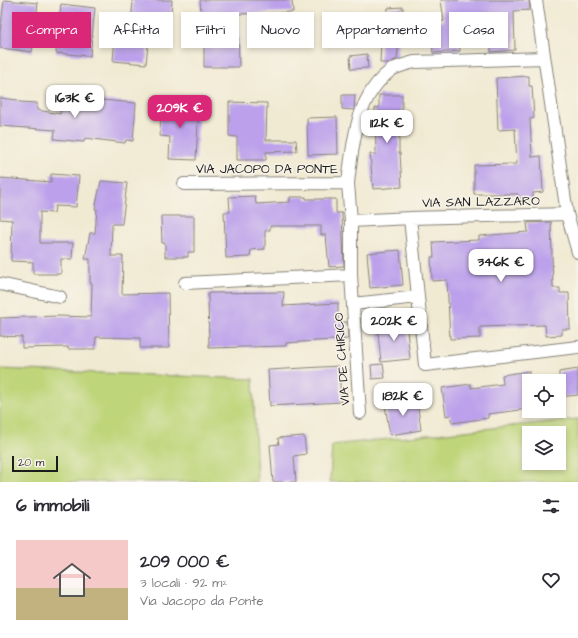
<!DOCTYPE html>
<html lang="it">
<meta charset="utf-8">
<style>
:root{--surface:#fff;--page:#f7f7f7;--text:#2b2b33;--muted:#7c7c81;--accent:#db2777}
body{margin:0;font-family:"Architects Daughter",sans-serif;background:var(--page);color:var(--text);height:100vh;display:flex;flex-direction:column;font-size:15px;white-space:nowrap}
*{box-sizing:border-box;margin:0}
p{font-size:13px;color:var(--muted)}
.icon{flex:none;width:22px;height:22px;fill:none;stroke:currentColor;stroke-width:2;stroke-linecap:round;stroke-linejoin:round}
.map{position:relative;height:482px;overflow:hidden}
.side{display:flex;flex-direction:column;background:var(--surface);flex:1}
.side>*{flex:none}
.hud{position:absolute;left:12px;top:12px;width:554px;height:36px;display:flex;gap:8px}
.tools{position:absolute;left:522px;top:374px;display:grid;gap:8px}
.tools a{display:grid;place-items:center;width:44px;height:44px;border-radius:0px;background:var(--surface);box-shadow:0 2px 6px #0003;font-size:20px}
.scale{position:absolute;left:12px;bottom:10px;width:46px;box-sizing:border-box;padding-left:4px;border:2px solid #1c1c1c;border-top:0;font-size:11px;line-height:14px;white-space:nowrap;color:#1c1c1c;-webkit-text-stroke:3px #f7f3e8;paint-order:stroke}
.price{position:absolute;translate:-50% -34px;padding:0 9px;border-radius:8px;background:#fff;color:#222;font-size:13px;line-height:26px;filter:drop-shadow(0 1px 2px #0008)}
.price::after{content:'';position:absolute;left:50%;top:24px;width:12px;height:9px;margin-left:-6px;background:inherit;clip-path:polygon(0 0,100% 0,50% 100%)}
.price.selected{background:var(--accent);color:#fff}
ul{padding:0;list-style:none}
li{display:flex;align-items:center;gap:12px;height:100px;padding:0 16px}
li span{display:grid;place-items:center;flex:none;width:112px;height:80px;border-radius:0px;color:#555}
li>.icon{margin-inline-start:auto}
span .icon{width:48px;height:48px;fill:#fffc;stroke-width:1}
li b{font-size:17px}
h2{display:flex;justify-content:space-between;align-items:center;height:48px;padding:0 16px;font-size:17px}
.chip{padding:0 14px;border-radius:0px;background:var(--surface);box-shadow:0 2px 6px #0003;font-size:14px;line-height:36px}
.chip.selected{background:var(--accent);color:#fff}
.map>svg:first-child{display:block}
.green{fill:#bfd57a;stroke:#6e784b;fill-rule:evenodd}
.building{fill:#bca0eb}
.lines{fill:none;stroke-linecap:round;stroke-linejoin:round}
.street-casing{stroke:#868378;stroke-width:14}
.street{stroke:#fff;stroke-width:12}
.labels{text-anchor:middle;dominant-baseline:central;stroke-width:3;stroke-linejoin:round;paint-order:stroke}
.street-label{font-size:13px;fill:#1c1c1c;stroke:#f7f3e8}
</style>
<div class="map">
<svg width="578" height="482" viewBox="0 0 578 482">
<rect width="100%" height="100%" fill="#f7f3e8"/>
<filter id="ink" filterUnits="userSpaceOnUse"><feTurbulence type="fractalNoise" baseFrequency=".025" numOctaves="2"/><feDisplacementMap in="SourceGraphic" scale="8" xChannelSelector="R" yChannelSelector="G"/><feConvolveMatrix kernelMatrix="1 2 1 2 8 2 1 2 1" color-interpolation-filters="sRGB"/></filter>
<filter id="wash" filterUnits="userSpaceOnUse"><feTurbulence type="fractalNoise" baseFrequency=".012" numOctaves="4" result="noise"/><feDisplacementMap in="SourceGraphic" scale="16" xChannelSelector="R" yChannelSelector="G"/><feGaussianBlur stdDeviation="0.9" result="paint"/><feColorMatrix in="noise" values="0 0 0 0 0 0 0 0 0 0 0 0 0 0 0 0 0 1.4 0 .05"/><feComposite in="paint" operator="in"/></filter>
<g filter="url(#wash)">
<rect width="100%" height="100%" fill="#f1ead3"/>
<path class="green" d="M0,369l253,10 4,103h-257z
M578,419v63h-248l2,-37zM529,433h30v30h-30z"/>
<g id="blocks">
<path class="building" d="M4,0l34,3 -6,49 -32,-4v-15z
M133,0h39l-1,16 -20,-2 -5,50 -33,-3 3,-38 15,1z
M200,0h92l1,12 -55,2 1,53h-35v-53h-3z
M441,0h88l1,10 -16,1 1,39 -24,2v-26l-32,5 1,20 -27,2 -2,-27 6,-1v-3l7,-1z
M61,4l34,4 -5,48 -34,-3z
M403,7v14h4l-2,19h-6l-2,19 -8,4h-9l1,-21 4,-1 3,-33z
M367,54l1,14 -17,1 -1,-13z
M529,76v10h3l2,32 -4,1 2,38 9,-1 2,36 -10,1v6l-15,1v-6h-44v-29l43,-1 -2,-35 -17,1 -2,-52z
M62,95l27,3v1l47,4 -3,38 -7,-1 -1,3 -40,-5 -1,4 -30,-3 1,-9 -55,-4v-28l18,2 1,2 18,1v7l23,4z
M342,95h13l-1,15 -12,-1z
M379,95h23v26h-3v32h1l2,34 -29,2 -3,-35h6l-1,-46h4z
M161,102l38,2 -3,56 -27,-1 1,-22 -10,-1z
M229,102l38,1 -1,37h30l1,11 -31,1v8h-29v-23l-8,-1z
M337,117l1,37 -30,1 -1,-37z
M51,174l28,2 -3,31 -21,-1 -1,7 -14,-1v31h33l-1,16h-11v15h-28v-12l-22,-1 1,-41 -12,-1v-41l51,4z
M101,181l26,2 -5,41h-10l-1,32h12l-1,38 46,-1 1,55h-29v-10l-44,-1 -1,12h-27v-2l-46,1v-11l-22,-1v-18l58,-2 33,1 1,-34h-2v-24h-5l5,-26h5l2,-24h-2z
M255,196l1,8 34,-2v-5h16v2h30v14h6l2,53 -15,1 -3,-32h-5v-9h-51v4l-5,1v18l-14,1 -1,7 -24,1 -2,-46h6l-1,-15z
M161,216h33v36h-6v5h-23v-14h-3z
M551,222l2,66h7v5h9l1,36h-8v6l-16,1 -1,-11 -65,2v11l-30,1 -3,-59 -15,1 -1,-24h3l-1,-15 46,-2v-4l49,-4 -1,-9z
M400,250l3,35 -33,3 -3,-35z
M284,292l-1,14 55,-3v19h9l1,17 -62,4v3l-77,2 -1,-55z
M379,309l1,13 -12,1 -1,-13z
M406,321l4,38 -29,3 -4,-38z
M383,364l2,14 -13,1 -1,-14z
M339,366l2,36 -71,4 -2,-36z
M578,369v26l-19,2v-25z
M529,371v38l-41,5v4l-36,5 -2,-8 -4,1 -4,-28 29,-4v4l32,-4 -1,-9z
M417,400l4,30 -31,5 -5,-30z
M304,436l2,18 -12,2 2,26h-23l-3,-37 9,-1 -1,-6z"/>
</g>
</g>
<g filter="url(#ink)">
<use href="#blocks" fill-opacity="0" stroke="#868378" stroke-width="1"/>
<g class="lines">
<g class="street-casing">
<path id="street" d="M536,0l31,214 11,38
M348,183c5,-40 8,-89 45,-114 6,-3 14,-5 21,-7l130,-4
M184,184l164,-1 3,38v54l9,138
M410,218l15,147 153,-18
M351,221l59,-3 157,-4
M185,283l166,-8
M0,284l60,13
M353,304l65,-7"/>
</g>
<use href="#street" class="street"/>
</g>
</g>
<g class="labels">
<g class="street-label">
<text x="267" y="169">VIA JACOPO DA PONTE</text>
<text transform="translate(481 202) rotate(-1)">VIA SAN LAZZARO</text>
<text transform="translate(342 359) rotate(-94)">VIA DE CHIRICO</text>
</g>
</g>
</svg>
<div class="tools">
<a><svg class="icon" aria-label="locate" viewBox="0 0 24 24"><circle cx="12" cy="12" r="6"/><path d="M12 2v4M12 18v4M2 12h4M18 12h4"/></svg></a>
<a><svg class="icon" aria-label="layers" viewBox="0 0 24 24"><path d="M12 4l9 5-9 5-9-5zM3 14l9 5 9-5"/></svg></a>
</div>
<div class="scale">20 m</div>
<b class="price" style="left:75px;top:119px">163K €</b>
<b class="price selected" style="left:180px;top:129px">209K €</b>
<b class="price" style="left:387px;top:144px">112K €</b>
<b class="price" style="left:501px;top:283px">346K €</b>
<b class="price" style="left:394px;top:342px">202K €</b>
<b class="price" style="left:403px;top:417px">182K €</b>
<div class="hud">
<a class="chip selected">Compra</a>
<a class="chip">Affitta</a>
<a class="chip">Filtri</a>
<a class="chip">Nuovo</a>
<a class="chip">Appartamento</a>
<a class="chip">Casa</a>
</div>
</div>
<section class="side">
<h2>6 immobili<svg class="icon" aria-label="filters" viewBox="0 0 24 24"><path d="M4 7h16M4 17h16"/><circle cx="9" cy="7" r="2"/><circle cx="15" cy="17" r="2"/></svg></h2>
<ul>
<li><span style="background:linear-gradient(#f6c9c9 60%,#c2b280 0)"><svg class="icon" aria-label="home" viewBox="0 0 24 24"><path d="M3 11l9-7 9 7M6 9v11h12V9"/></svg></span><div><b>209 000 €</b><p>3 locali · 92 m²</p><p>Via Jacopo da Ponte</p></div><svg class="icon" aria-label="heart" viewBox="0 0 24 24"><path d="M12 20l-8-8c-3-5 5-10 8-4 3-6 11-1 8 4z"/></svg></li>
</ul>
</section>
